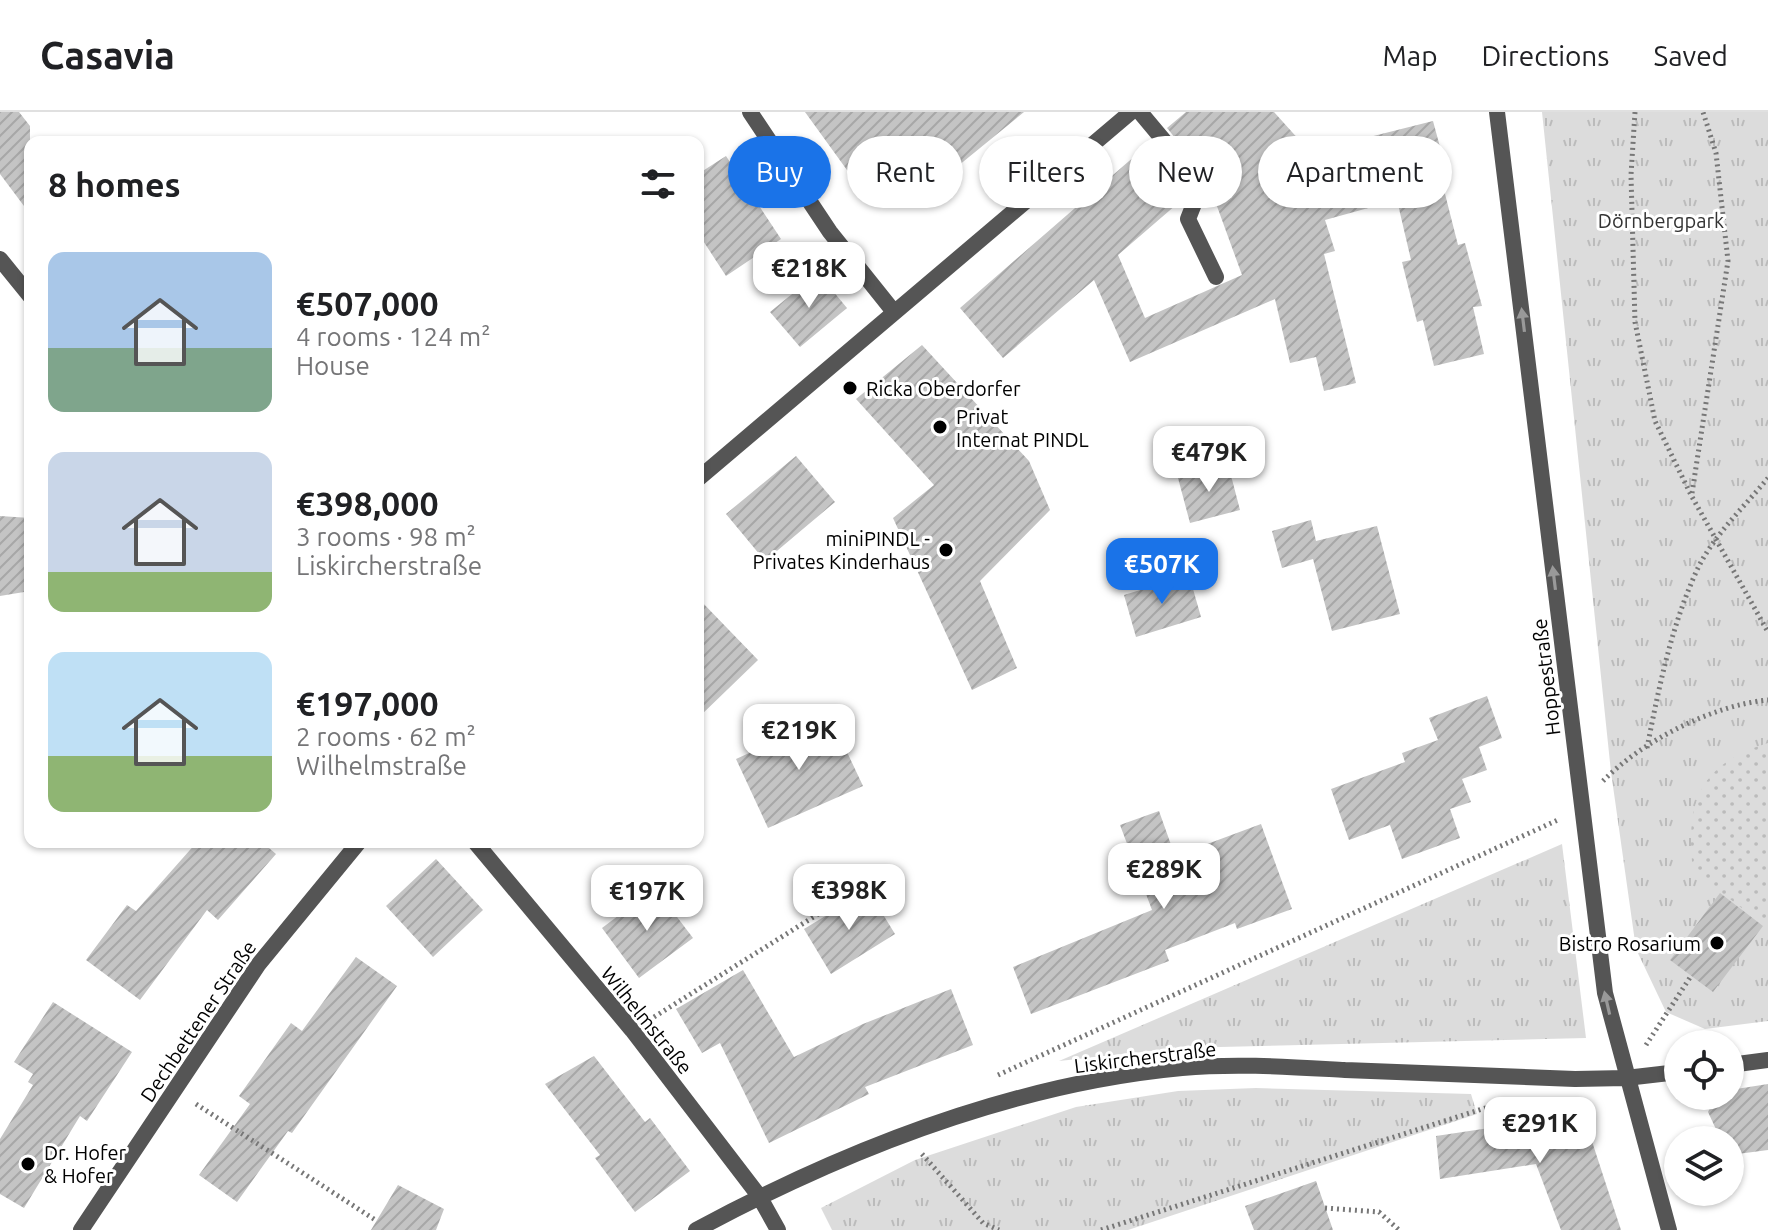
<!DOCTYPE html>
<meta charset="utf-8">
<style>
:root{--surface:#fff;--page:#f2f2f2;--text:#202124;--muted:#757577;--line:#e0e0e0;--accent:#1a73e8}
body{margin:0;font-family:Ubuntu,sans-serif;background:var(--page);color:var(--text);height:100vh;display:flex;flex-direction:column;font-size:30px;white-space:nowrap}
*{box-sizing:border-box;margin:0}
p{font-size:26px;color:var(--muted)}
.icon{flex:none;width:44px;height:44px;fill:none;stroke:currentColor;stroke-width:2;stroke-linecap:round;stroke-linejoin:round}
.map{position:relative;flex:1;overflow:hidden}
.details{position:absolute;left:24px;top:24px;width:680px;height:712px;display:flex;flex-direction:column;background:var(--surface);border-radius:16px;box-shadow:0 2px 6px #0004}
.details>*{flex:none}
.hud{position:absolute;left:728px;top:24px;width:760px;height:72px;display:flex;gap:16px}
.buttons{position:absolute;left:1664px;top:918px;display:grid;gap:16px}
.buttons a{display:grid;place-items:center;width:80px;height:80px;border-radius:50%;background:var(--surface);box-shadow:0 2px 6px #0004;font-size:40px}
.price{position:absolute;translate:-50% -68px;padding:0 18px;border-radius:16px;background:#fff;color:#222;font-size:26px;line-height:52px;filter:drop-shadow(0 2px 4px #0008)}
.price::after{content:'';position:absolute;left:50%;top:48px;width:24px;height:18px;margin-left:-12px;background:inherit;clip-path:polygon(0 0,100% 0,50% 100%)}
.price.current{background:var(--accent);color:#fff}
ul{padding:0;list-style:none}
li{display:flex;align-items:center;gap:24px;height:200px;padding:0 24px}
li span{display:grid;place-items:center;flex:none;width:224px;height:160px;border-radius:16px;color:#555}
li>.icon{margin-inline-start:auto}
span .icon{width:96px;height:96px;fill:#fffc;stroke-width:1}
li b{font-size:34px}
h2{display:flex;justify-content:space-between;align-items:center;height:96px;padding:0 24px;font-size:34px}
.pill{padding:0 28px;border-radius:36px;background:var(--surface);box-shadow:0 2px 6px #0004;font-size:28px;line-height:72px}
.pill.current{background:var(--accent);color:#fff}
header{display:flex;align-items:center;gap:48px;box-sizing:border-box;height:112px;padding:0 40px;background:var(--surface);border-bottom:2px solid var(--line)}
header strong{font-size:38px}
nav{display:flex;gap:44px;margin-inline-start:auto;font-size:28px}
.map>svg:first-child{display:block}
.grass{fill:url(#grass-tufts)}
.garden{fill:url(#garden-dots)}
.building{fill:url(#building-hatch)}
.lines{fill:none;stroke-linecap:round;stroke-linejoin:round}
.path{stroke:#777;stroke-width:5;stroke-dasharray:2 4;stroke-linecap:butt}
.service{stroke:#555;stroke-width:16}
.minor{stroke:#555;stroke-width:16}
.oneway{fill:#999}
.poi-dot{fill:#000;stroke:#fff;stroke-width:3}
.labels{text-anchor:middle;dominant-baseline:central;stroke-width:6;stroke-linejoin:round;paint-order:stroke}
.park-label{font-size:20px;fill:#333;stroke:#fff}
.poi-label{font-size:20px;fill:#000;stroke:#fff;text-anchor:start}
.street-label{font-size:20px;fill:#000;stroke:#fff}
</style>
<header>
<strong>Casavia</strong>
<nav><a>Map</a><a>Directions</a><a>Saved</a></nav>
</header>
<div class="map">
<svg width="1768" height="1118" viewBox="0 0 1768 1118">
<defs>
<pattern id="grass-tufts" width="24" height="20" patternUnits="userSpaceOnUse" patternTransform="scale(2)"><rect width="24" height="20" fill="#dcdcdc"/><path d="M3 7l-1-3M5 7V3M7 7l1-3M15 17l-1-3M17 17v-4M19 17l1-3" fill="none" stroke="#bbb"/></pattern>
<pattern id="garden-dots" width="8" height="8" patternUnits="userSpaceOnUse" patternTransform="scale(2)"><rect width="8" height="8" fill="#dcdcdc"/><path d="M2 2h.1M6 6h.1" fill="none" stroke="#bbb" stroke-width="1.8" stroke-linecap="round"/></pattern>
<pattern id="building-hatch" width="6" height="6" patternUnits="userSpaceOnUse" patternTransform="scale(2)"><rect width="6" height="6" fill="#c4c4c4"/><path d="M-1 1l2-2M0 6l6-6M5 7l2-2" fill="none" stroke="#a7a7a7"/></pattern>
</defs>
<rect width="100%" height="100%" fill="#fff"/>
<path class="grass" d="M1542,0h226v909l-63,8 -39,-17 -30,-63 -25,-177z
M1562,732l24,194 -407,10 -120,13z
M1256,976l215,6 6,20 -349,116h-296l-11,-22 94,-48 161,-53 102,-16z"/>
<path class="garden" d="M1768,631v185l-75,-57c-8,-68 6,-107 75,-128z"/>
<path class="building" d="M0,0h19l11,14v88l-30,-40z
M805,0h219l-93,76 -23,-32 -48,32z
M1186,0h88l36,40 123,-31 17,63 -7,2 15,59 7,-2 17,63 -9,1 11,47 -50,12 -11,-46 -6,2 -15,-60 9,-2 -14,-60 -72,20 10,31 -11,3 32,129 -32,8 -8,-34 -26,6 -15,-64 -145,63 -36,-82 -91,78 -43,-50 191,-166 36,48 -3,8 -66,57 27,63 97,-43 -36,-99 -39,-48z
M726,44l55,83 -55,37 -28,-43v-59z
M818,161l29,35 -47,39 -30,-35z
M922,233l107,116 21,49 -70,71 37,87 -45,22 -79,-172 41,-33 -78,-86z
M796,344l39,46 -70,59 -39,-47z
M1228,352l12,46 -50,13 -12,-45z
M0,404l30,2v73l-30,5z
M1311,408l5,21 61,-15 23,88 -68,17 -19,-72 -31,9 -10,-37z
M1189,463l12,42 -65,20 -12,-42z
M698,486l60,62 -60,58z
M1487,584l15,42 -23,9 8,23 -25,9 9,23 -21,7 10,29 -58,21 -12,-34 -41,15 -18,-51 74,-27 -3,-9 36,-13 -9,-22z
M830,604l33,70 -95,42 -32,-69z
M1159,699l16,45 86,-32 31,85 -55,20 -2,-6 -70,27 4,11 -138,53 -18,-47 139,-57 -32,-85z
M197,730h65l14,12 -58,66 -11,-10 -67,90 -54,-40 41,-55 9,6z
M436,747l47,51 -50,47 -47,-51z
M655,776l38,50 -54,40 -37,-50z
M868,778l27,44 -64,40 -27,-45z
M1720,781l43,33 -50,66 -43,-32z
M356,845l41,29 -105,147 -4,-2 -51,71 -38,-27 51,-71 -11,-8 52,-73 11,8z
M743,858l51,87 69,-33 88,-35 22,56 -108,42 4,7 -100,49 -49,-100 -18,10 -26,-44z
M53,890l79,50 -45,69 -7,-5 -56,92 -24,-14v-55l33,-54 -5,-3 5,-8 -19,-12z
M594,944l51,66 5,-4 40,53 -55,41 -40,-54 5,-3 -55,-71z
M1768,972v66l-38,5v-15h-9l-13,-28 8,-16h14v-6z
M1583,1002l38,116h-60l-25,-66 -96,15 -4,-43z
M1316,1069l17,49h-79l-9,-24z
M398,1073l46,24 -8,21h-65z"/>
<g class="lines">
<path class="path" d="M1635,0l-4,63 4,147 20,99 36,74 77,137
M1692,381l36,-232 -12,-108 -13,-41
M1647,636c12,-61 24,-121 50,-178 16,-34 47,-63 71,-92
M1603,669c39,-40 110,-76 165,-81
M654,905l196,-123
M1646,933l45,-69
M998,963l562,-256
M196,992l181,117
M922,1042l61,69 16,7
M1325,1096l54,4 20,18
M1101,1118l397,-126"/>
<path class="service" d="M1140,0l56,67 3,12 -11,28 28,58"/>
<path class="minor" d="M750,0l80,120 64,80
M1497,0l108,881 64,237
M0,147l30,37
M698,367l433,-367
M475,730l157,188 127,166 19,34
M1730,953l38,-5
M81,1118l177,-265 101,-123
M696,1118c149,-80 315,-146 486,-162 54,-5 109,-1 163,2 77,3 154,6 230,9l51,-1 52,-6"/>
</g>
<defs><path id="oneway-solid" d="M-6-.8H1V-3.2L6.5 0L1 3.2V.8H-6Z" transform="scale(2)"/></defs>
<g class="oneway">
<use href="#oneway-solid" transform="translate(1523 208) rotate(-97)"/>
<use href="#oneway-solid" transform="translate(1554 466) rotate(-97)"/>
<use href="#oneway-solid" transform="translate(1607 891) rotate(-103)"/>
</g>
<g class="poi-dot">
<circle cx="850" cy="276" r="8"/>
<circle cx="940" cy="315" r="8"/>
<circle cx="946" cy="438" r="8"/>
<circle cx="1717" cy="831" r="8"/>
<circle cx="28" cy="1052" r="8"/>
</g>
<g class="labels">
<g class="park-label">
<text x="1661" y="108">Dörnbergpark</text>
</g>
<g class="poi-label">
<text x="866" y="276">Ricka Oberdorfer</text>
<text x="956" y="304">Privat<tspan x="956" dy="23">Internat PINDL</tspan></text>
<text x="930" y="426" text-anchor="end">miniPINDL -<tspan x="930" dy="23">Privates Kinderhaus</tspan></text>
<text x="1701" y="831" text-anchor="end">Bistro Rosarium</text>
<text x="44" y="1040">Dr. Hofer<tspan x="44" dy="23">&amp; Hofer</tspan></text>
</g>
<g class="street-label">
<text transform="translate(1546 565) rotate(-97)">Hoppestraße</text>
<text transform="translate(647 908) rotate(51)">Wilhelmstraße</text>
<text transform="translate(198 909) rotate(-56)">Dechbettener Straße</text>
<text transform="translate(1145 945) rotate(-7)">Liskircherstraße</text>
</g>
</g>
</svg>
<div class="buttons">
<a><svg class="icon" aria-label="locate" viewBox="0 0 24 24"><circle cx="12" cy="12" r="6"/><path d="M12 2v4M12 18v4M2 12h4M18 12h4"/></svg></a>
<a><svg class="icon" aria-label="layers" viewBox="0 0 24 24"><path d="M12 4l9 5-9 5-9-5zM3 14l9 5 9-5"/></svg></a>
</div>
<b class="price" style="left:809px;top:198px">€218K</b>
<b class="price" style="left:1209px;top:382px">€479K</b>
<b class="price current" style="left:1162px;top:494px">€507K</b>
<b class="price" style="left:799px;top:660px">€219K</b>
<b class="price" style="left:1164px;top:799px">€289K</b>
<b class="price" style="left:849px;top:820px">€398K</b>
<b class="price" style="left:647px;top:821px">€197K</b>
<b class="price" style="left:1540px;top:1053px">€291K</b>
<div class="hud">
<a class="pill current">Buy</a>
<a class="pill">Rent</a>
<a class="pill">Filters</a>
<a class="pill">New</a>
<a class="pill">Apartment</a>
</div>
<section class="details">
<h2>8 homes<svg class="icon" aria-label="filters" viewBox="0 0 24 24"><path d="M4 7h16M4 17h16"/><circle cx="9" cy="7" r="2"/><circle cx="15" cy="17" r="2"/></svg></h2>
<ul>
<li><span style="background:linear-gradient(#a9c7e8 60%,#7fa58c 0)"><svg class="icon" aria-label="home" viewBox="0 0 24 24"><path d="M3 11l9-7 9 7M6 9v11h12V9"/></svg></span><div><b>€507,000</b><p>4 rooms · 124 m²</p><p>House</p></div></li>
<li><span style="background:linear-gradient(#c9d6e8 75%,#8fb573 0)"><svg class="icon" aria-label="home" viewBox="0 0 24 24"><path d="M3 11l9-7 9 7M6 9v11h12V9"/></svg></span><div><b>€398,000</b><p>3 rooms · 98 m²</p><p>Liskircherstraße</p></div></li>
<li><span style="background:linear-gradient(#bfe0f5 65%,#8fb573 0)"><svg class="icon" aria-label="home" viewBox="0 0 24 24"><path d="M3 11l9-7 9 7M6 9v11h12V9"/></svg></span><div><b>€197,000</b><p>2 rooms · 62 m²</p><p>Wilhelmstraße</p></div></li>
</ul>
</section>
</div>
